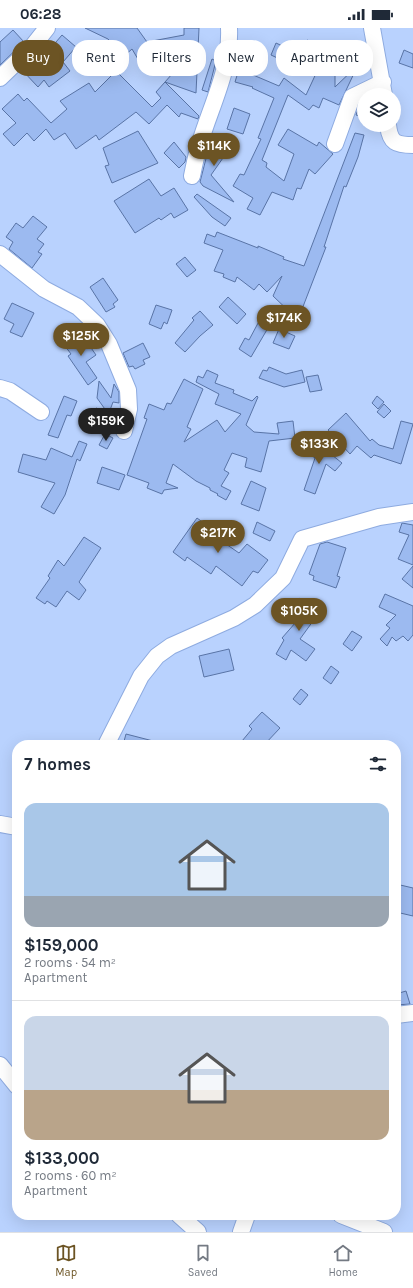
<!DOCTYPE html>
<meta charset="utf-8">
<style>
:root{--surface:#fff;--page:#f6f6f7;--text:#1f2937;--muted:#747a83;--line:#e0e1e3;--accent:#6c5424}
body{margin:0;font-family:Karla,sans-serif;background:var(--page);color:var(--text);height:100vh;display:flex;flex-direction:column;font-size:15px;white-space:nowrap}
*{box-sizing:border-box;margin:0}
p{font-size:13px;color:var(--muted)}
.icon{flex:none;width:22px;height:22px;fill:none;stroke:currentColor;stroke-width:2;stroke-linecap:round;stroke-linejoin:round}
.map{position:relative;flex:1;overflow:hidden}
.panel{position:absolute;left:12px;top:712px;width:389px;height:480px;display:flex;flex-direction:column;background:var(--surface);border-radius:16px;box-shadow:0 4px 16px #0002}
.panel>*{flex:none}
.hud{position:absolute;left:12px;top:12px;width:389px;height:36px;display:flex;gap:8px}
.tools{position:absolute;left:357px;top:60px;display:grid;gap:8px}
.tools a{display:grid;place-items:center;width:44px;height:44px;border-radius:50%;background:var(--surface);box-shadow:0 4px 16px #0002;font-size:20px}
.price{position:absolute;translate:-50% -34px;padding:0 9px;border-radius:14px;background:var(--accent);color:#fff;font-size:13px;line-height:26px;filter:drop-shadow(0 1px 2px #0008)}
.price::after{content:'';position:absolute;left:50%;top:24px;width:12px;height:9px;margin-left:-6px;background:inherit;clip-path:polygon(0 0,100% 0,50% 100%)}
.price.current{background:#222;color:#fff}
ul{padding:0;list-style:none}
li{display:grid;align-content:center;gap:8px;height:212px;padding:0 12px}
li+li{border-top:1px solid var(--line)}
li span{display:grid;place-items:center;height:124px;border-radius:12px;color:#555}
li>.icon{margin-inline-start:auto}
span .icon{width:72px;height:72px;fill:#fffc;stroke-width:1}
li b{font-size:17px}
h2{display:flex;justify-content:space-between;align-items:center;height:48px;padding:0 12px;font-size:17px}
.tag{padding:0 14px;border-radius:16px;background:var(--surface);box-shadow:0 4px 16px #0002;font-size:14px;line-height:36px}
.tag.current{background:var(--accent);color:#fff}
.status{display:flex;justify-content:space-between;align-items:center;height:28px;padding:0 20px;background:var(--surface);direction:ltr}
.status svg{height:11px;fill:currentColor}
.dock{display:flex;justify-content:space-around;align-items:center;height:56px;border-top:1px solid var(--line);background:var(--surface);font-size:11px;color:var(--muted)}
.dock a{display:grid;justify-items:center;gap:2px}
.dock .current{color:var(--accent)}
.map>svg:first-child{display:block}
.building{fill:#9cbaf0;stroke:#5974a6}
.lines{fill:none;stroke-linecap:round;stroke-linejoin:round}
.minor-casing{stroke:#8eabe0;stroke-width:18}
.minor{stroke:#fff;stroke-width:16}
</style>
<div class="status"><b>06:28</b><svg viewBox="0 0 49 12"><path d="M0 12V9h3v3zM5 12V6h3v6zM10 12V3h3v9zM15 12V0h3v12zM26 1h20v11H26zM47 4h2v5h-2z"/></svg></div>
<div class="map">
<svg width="413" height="1204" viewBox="0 0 413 1204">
<rect width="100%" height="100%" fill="#b9d2fe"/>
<path class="building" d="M85,0h52l10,14 37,-7v-7h15l-3,65 -31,-11 7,-8 -12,-12 -15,9 -13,-22 -8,7 -16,-17z
M13,2l11,12 -24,23v-23z
M62,7l14,12 -13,15 7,9 -21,16 -5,-7 -6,7 -16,-17 24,-25 4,4z
M307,12l19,8 -4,8 13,8v23l23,-22 -19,40 -16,-7 -4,10 -6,-3 -4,5 -21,-15 -26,65 5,3 -1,4 18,14 10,-27 -16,-9 10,-16 29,17 2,-4 14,12 -18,20 -6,-5 -8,20 -4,-1 -4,12 -21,-8 -12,23 -13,-6 6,-11 -20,-12 7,-12 4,1 7,-15 10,-21 -3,-1 16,-40 -22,-10 1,-1 -18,-5 4,-13 40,17 5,-8 22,17 13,-28 -20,-7z
M276,15l15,7 -5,12 -15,-7z
M404,22l9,4v14l-14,-5z
M212,31l4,2 -8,31 -6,-2z
M116,43l36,36 9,-9 -5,-6 9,-10 34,34 -1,3 -17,-6 -2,4 -12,-12 -18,19 -13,-12 -37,28 -3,-5 -20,14 -11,-16 -11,7 -8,-11 -12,12 -7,-8 -13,13 -11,-12 13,-11 -14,-14 16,-15 6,7 3,-3 24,25 16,-14 -7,-8 29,-18 6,9z
M364,74v15l-8,-2 4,-11z
M234,80l16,6 -7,20 -16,-5z
M138,103l20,32 -46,20 -7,-17 4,-1 -6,-17z
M355,105l9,2 -6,22 -12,30 -2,-1 -20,61h2l-27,70 -5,-1 -21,-20 9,-20 -15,16 -8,-8 -5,6 -17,-13 -2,5 -12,-5 1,-3 -10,-3 9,-21 -19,-7 3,-9 8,3 2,-5 41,16v-2l26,11 -1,2 21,7z
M214,109l16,11 -19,27 23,27 -31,-16 -3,-4 10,-39z
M174,114l12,15 -1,5 -6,6 -15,-15z
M149,151l12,17 13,-8 14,22 -14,8 -3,-5 -10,7 -2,-2 -24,15 -21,-32z
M197,166l34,24 -6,8 -13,-9 -18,-20z
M33,188l14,11 -10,12 7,5 -6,8 4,2 -10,14 -23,-19 4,-7 -7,-5 10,-14 7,5z
M185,229l11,13 -9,7 -11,-13z
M103,250l15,22 -5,4 2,3 -9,5 -16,-25z
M228,269l18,17 -9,10 -18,-17z
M12,275l22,10 -12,24 -12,-5 4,-8 -10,-5z
M156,277l16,5 -5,14 -3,-2 -3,7 -12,-5z
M265,282l10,6 -24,41 -12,-8 6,-11 4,2z
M200,283l13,14 -13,11 -15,16 -10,-9 19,-23 -2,-2z
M279,301l16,7 -6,13 -16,-6z
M75,304l9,12 3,-2 9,13 -10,7 11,16 -9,7 -20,-29 3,-2 -9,-12z
M143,315l7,14 -7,3 2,4 -10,5 -2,-3 -4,1 -6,-14z
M269,339l17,7 16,-4 3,12 -21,5 -25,-9 4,-8 4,1z
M207,342l11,5 -3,8 19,7 -1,3 19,8 5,-5 1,1 -12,28 8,7 25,2 -2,-11 16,-2 2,17 -26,3 -8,31 -16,-5 2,-9 -15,-5 -8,17 5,3 -8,13 10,5 -5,9 -9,-5 1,-1 -8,-4v-2l-14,-7 -23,-17 -7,19 12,5 -14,2 -2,4 -15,-6 2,-5 -22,-8 20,-56 -3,-1 5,-14 15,6 3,-7 4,1 13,-25 19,10 -16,38 4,2 -7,13 33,-22 8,12 16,-18 -26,-10 4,-10 -23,-12 2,-6 5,2z
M318,347l4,15 -12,2 -4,-15z
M99,353l12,17 3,-14 5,8v11l-6,-1 -10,27 -13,-6 6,-15 11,4 -10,-14z
M64,368l13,5 -6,15 -4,-1 -9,23 -10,-3z
M377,368l7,6 -6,7 -6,-6z
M384,376l7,7 -7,7 -7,-6z
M346,385l24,28 2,-2 7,6 14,4 8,-28 12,3 -12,40 -27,-9 -3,3 -14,-12 -7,8 -22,-24z
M105,406l8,4 -6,11 -8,-4z
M312,411l30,24 -7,8 -9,-7 -11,30 -11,-4 11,-32 -12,-9z
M79,413l8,3 -7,17 -3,-2 -12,36 -11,19 -13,-7 14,-24 -37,-11 5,-18 23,6 5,-12 21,9z
M102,439l23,8 -6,15 -22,-7z
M251,453l15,7 -7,23 -18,-7z
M197,490l15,11 -2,4 29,20 8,-9 21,16 -10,13 -5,-2 -11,15 -26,-20 -5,8 -24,-17 -2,4 -12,-9z
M257,494l18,9 -5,10 -17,-8z
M402,495l11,2v40l-15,-6 11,-24 -10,-3z
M84,509l17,11 -22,34 7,8 -7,10 -12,-9 -11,16 -9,-6 -2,3 -9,-6 14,-20 -2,-2 10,-16 6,6z
M327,514l19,6 -9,28 3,1 -4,11 -23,-8 1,-4 -5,-2 11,-30z
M413,538v22l-11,-9z
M385,566l28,12v29l-5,6 -5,-5 -7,5 -4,-4 -5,9 -7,-7 10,-11 -4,-3 10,-10 -17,-8z
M299,570l10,9 3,-4 9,7 -21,29 15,10 -9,12 -15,-11 -5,10 -10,-6 8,-14 -2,-2 14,-16 -1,-1 4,-5 -9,-7z
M352,603l10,6 -10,14 -9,-7z
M229,621l5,21 -30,7 -5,-21z
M331,638l8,6 -8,12 -8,-6z
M301,661l7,6 -8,10 -7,-6z
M262,684l18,16 -16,17h-18l-4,-4 10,-12 -3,-3z
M126,706l31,8 -1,3h-33z
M396,856l17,4v28l-17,-4z
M406,963l4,13 -14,1v-11z"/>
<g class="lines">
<g class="minor-casing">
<path id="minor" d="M372,0l12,67
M0,50l32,-31 15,-19
M388,97c2,18 8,20 25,20
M335,116l17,-47 31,-15
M192,148c2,-10 4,-20 7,-30 11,-39 32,-76 30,-118
M0,226l44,35 34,18 19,18 12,19 19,46 1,19 -5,22
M0,360l10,3 31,21
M106,717l35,-69 16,-20 14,-10 63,-28 21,-13 28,-27 19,-39 77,-22 34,-5
M0,796l17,3
M396,987l17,-2
M0,1037l17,21
M179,1187l19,17
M341,1187l43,17
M241,1204l6,-17"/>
</g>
<use href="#minor" class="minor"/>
</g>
</svg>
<div class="tools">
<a><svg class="icon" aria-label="layers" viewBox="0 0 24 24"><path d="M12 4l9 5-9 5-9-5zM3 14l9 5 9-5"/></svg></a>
</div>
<b class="price" style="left:214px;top:139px">$114K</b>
<b class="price" style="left:284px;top:311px">$174K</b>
<b class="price" style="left:81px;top:329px">$125K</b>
<b class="price current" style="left:106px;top:414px">$159K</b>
<b class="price" style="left:319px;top:437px">$133K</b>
<b class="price" style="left:218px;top:526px">$217K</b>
<b class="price" style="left:299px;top:604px">$105K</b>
<div class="hud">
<a class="tag current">Buy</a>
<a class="tag">Rent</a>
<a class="tag">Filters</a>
<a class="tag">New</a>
<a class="tag">Apartment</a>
</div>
<section class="panel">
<h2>7 homes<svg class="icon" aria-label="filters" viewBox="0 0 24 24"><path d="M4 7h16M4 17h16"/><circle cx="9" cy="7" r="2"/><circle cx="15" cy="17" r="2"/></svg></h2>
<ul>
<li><span style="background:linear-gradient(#a9c7e8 75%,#9aa5b1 0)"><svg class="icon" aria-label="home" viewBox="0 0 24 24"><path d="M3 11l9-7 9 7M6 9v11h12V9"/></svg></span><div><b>$159,000</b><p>2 rooms · 54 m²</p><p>Apartment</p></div></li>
<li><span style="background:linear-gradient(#c9d6e8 60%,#b9a48a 0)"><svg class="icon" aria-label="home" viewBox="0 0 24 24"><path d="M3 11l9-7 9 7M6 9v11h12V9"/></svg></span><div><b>$133,000</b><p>2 rooms · 60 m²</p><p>Apartment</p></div></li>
</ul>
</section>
</div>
<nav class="dock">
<a class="current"><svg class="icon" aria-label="map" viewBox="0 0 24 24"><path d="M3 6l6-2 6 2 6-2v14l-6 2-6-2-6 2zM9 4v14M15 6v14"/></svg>Map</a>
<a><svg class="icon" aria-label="saved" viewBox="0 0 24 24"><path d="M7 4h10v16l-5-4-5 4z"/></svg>Saved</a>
<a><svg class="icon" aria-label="home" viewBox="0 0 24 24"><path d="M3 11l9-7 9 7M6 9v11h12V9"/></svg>Home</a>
</nav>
